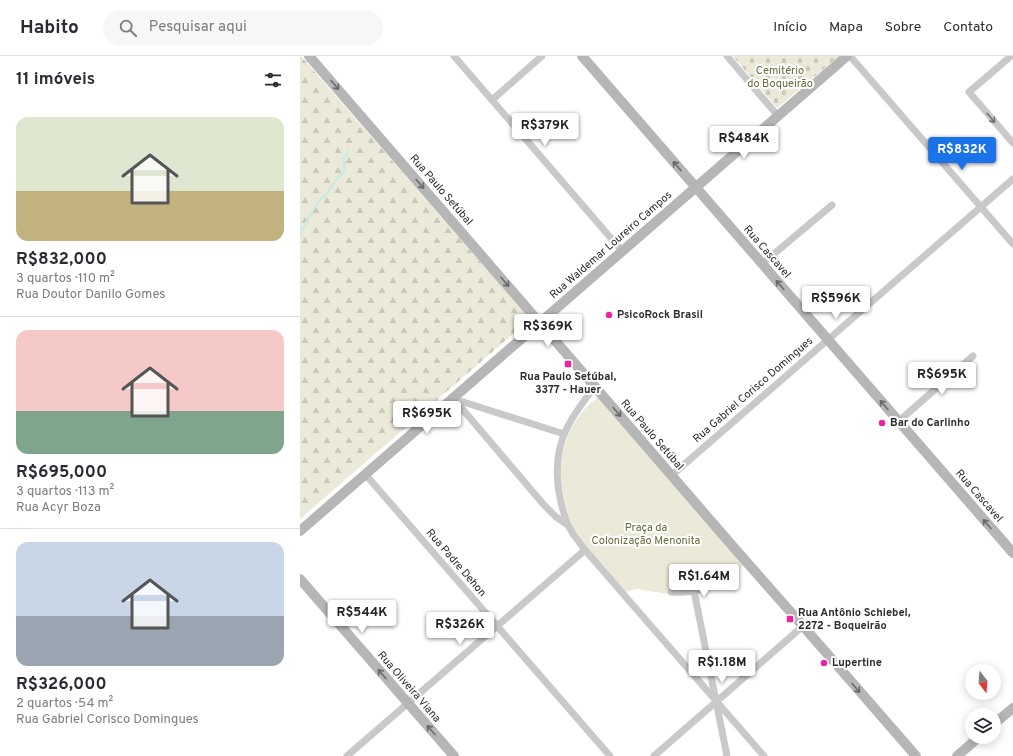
<!DOCTYPE html>
<html lang="pt">
<meta charset="utf-8">
<style>
:root{--surface:#fff;--page:#f7f7f7;--text:#2b2b33;--muted:#7c7c81;--line:#e1e1e2;--accent:#1a73e8}
body{margin:0;font-family:Overpass,sans-serif;background:var(--page);color:var(--text);height:100vh;display:flex;flex-direction:column;font-size:15px;white-space:nowrap}
*{box-sizing:border-box;margin:0}
p{font-size:13px;color:var(--muted)}
.icon{flex:none;width:22px;height:22px;fill:none;stroke:currentColor;stroke-width:2;stroke-linecap:round;stroke-linejoin:round}
.map{position:relative;flex:1;overflow:hidden}
.side{display:flex;flex-direction:column;background:var(--surface);width:300px}
.side>*{flex:none}
.needle{width:26px;rotate:163deg}
.fabs{position:absolute;left:665px;top:608px;display:grid;gap:8px}
.fabs a{display:grid;place-items:center;width:36px;height:36px;border-radius:50%;background:var(--surface);box-shadow:0 2px 10px #0003;font-size:20px}
.price{position:absolute;translate:-50% -34px;padding:0 9px;border-radius:4px;background:#fff;color:#222;font-size:13px;line-height:26px;filter:drop-shadow(0 1px 2px #0008)}
.price::after{content:'';position:absolute;left:50%;top:24px;width:12px;height:9px;margin-left:-6px;background:inherit;clip-path:polygon(0 0,100% 0,50% 100%)}
.price.active{background:var(--accent);color:#fff}
ul{padding:0;list-style:none}
li{display:grid;align-content:center;gap:8px;height:212px;padding:0 16px}
li+li{border-top:1px solid var(--line)}
li span{display:grid;place-items:center;height:124px;border-radius:12px;color:#555}
li>.icon{margin-inline-start:auto}
span .icon{width:72px;height:72px;fill:#fffc;stroke-width:1}
li b{font-size:17px}
h2{display:flex;justify-content:space-between;align-items:center;height:48px;padding:0 16px;font-size:17px}
header{display:flex;align-items:center;gap:24px;box-sizing:border-box;height:56px;padding:0 20px;background:var(--surface);border-bottom:1px solid var(--line)}
header strong{font-size:19px}
nav{display:flex;gap:22px;margin-inline-start:auto;font-size:14px}
.search{width:280px;height:36px;background:var(--page);display:flex;align-items:center;gap:10px;box-sizing:border-box;padding:0 14px;border-radius:22px;color:var(--muted);font-size:15px}
main{display:flex;flex:1;min-height:0}
.map>svg:first-child{display:block}
.green{fill:#ebe9d8}
.forest{fill:url(#forest-firs)}
.cemetery{fill:url(#cemetery-stones)}
.lines{fill:none;stroke-linecap:round;stroke-linejoin:round}
.stream{stroke:#c3ece6;stroke-width:2}
.minor{stroke:#c9c9c9;stroke-width:7}
.secondary{stroke:#b6b6b6;stroke-width:10}
.oneway{stroke:#6a6a6a}
.oneway2{stroke:#737373}
.poi-dot{fill:#ed24a2;stroke:#fff;stroke-width:1.5}
.labels{text-anchor:middle;dominant-baseline:central;stroke-width:4;stroke-linejoin:round;paint-order:stroke}
.park-label{font-size:11px;fill:#696938;stroke:#fff}
.street-label{font-size:11px;fill:#2c2c2c;stroke:#fff}
.poi-label{font-size:11px;font-weight:bold;fill:#2c2c2c;stroke:#fff;text-anchor:start}
</style>
<header>
<strong>Habito</strong>
<div class="search"><svg class="icon" aria-label="search" viewBox="0 0 24 24"><circle cx="10" cy="10" r="6"/><path d="M15 15l6 6"/></svg>Pesquisar aqui</div>
<nav><a>Início</a><a>Mapa</a><a>Sobre</a><a>Contato</a></nav>
</header>
<main>
<section class="side">
<h2>11 imóveis<svg class="icon" aria-label="filters" viewBox="0 0 24 24"><path d="M4 7h16M4 17h16"/><circle cx="9" cy="7" r="2"/><circle cx="15" cy="17" r="2"/></svg></h2>
<ul>
<li><span style="background:linear-gradient(#dfe7d0 60%,#c2b280 0)"><svg class="icon" aria-label="home" viewBox="0 0 24 24"><path d="M3 11l9-7 9 7M6 9v11h12V9"/></svg></span><div><b>R$832,000</b><p>3 quartos · 110 m²</p><p>Rua Doutor Danilo Gomes</p></div></li>
<li><span style="background:linear-gradient(#f6c9c9 65%,#7fa58c 0)"><svg class="icon" aria-label="home" viewBox="0 0 24 24"><path d="M3 11l9-7 9 7M6 9v11h12V9"/></svg></span><div><b>R$695,000</b><p>3 quartos · 113 m²</p><p>Rua Acyr Boza</p></div></li>
<li><span style="background:linear-gradient(#c9d6e8 60%,#9aa5b1 0)"><svg class="icon" aria-label="home" viewBox="0 0 24 24"><path d="M3 11l9-7 9 7M6 9v11h12V9"/></svg></span><div><b>R$326,000</b><p>2 quartos · 54 m²</p><p>Rua Gabriel Corisco Domingues</p></div></li>
</ul>
</section>
<div class="map">
<svg width="713" height="700" viewBox="0 0 713 700">
<defs>
<pattern id="forest-firs" width="22" height="20" patternUnits="userSpaceOnUse"><rect width="22" height="20" fill="#ebe9d8"/><path d="M5 1l3.5 6h-7zM16 11l3.5 6h-7z" fill="#cac8ba"/></pattern>
<pattern id="cemetery-stones" width="16" height="16" patternUnits="userSpaceOnUse"><rect width="16" height="16" fill="#ebe9d8"/><path d="M2 7V4a2 2 0 0 1 4 0v3zM10 15v-3a2 2 0 0 1 4 0v3z" fill="#cac8ba"/></pattern>
</defs>
<rect width="100%" height="100%" fill="#fff"/>
<path class="green" d="M298,341l146,168 -14,11 -37,13 -24,1 -1,4 -31,-5 -12,3c-16,-18 -36,-39 -49,-59 -6,-10 -9,-23 -12,-35 -7,-32 -2,-60 18,-86 5,-6 11,-11 16,-15z"/>
<path class="forest" d="M0,0h1l229,263 -230,200z"/>
<path class="cemetery" d="M433,0h106l-62,52z"/>
<g class="lines">
<path class="stream" d="M0,178l10,-19 11,-16 7,-7 8,-12 7,-7 2,-4 -1,-5v-7l5,-6"/>
<path class="minor" d="M154,0l168,195
M427,0l51,60
M550,0l163,188
M711,0l-42,36 44,51
M192,44l50,-44
M462,208l70,-59
M153,342l91,107 12,12 12,8 5,9 12,16 179,206
M154,343l110,35
M599,365l74,-65
M65,418l245,282
M372,419l341,-296
M268,469c-12,-31 -16,-67 -1,-97 7,-15 18,-28 28,-42
M394,535l33,165
M371,536c21,2 42,-5 60,-15
M47,700l238,-206
M354,700l149,-130"/>
<path class="secondary" d="M9,0l427,494 67,76 113,130
M282,0l431,497
M0,475l547,-475
M0,523l154,177
M694,668l19,-16
M657,700l22,-19"/>
</g>
<defs><path id="oneway-shaft" d="M-6 0H5M1.5-3L5.5 0L1.5 3" fill="none" stroke-width="1.6" stroke-linecap="round" stroke-linejoin="round"/></defs>
<g class="oneway">
<use href="#oneway-shaft" transform="translate(35 29) rotate(49)"/>
<use href="#oneway-shaft" transform="translate(377 110) rotate(-131)"/>
<use href="#oneway-shaft" transform="translate(120 128) rotate(49)"/>
<use href="#oneway-shaft" transform="translate(205 226) rotate(49)"/>
<use href="#oneway-shaft" transform="translate(480 229) rotate(-131)"/>
<use href="#oneway-shaft" transform="translate(584 349) rotate(-131)"/>
<use href="#oneway-shaft" transform="translate(317 356) rotate(49)"/>
<use href="#oneway-shaft" transform="translate(687 468) rotate(-131)"/>
<use href="#oneway-shaft" transform="translate(82 618) rotate(-131)"/>
<use href="#oneway-shaft" transform="translate(556 632) rotate(49)"/>
<use href="#oneway-shaft" transform="translate(131 674) rotate(-131)"/>
</g>
<use class="oneway2" href="#oneway-shaft" transform="translate(691 62) rotate(49)"/>
<g class="poi-dot">
<circle cx="309" cy="259" r="4"/>
<rect x="264" y="304" width="8" height="8" rx="2"/>
<circle cx="582" cy="367" r="4"/>
<rect x="486" y="559" width="8" height="8" rx="2"/>
<circle cx="524" cy="607" r="4"/>
</g>
<g class="labels">
<g class="park-label">
<text x="480" y="15">Cemitério<tspan x="480" dy="13">do Boqueirão</tspan></text>
<text x="346" y="472">Praça da<tspan x="346" dy="13">Colonização Menonita</tspan></text>
</g>
<g class="street-label">
<text transform="translate(141 134) rotate(49)">Rua Paulo Setúbal</text>
<text transform="translate(311 189) rotate(-41)">Rua Waldemar Loureiro Campos</text>
<text transform="translate(467 196) rotate(49)">Rua Cascavel</text>
<text transform="translate(453 334) rotate(-41)">Rua Gabriel Corisco Domingues</text>
<text transform="translate(352 379) rotate(49)">Rua Paulo Setúbal</text>
<text transform="translate(679 440) rotate(49)">Rua Cascavel</text>
<text transform="translate(156 507) rotate(49)">Rua Padre Dehon</text>
<text transform="translate(109 631) rotate(49)">Rua Oliveira Viana</text>
</g>
<g class="poi-label">
<text x="317" y="259">PsicoRock Brasil</text>
<text x="268" y="321" text-anchor="middle">Rua Paulo Setúbal,<tspan x="268" dy="13">3377 - Hauer</tspan></text>
<text x="590" y="367">Bar do Carlinho</text>
<text x="498" y="557">Rua Antônio Schiebel,<tspan x="498" dy="13">2272 - Boqueirão</tspan></text>
<text x="532" y="607">Lupertine</text>
</g>
</g>
</svg>
<div class="fabs">
<a><svg class="needle" viewBox="-14 -14 28 28"><path d="M0-13l5 13h-10z" fill="#e53935"/><path d="M0 13l5-13h-10z" fill="#7c7c81"/></svg></a>
<a><svg class="icon" aria-label="layers" viewBox="0 0 24 24"><path d="M12 4l9 5-9 5-9-5zM3 14l9 5 9-5"/></svg></a>
</div>
<b class="price" style="left:245px;top:91px">R$379K</b>
<b class="price" style="left:444px;top:104px">R$484K</b>
<b class="price active" style="left:662px;top:115px">R$832K</b>
<b class="price" style="left:536px;top:264px">R$596K</b>
<b class="price" style="left:248px;top:292px">R$369K</b>
<b class="price" style="left:642px;top:340px">R$695K</b>
<b class="price" style="left:127px;top:379px">R$695K</b>
<b class="price" style="left:404px;top:542px">R$1.64M</b>
<b class="price" style="left:62px;top:578px">R$544K</b>
<b class="price" style="left:160px;top:590px">R$326K</b>
<b class="price" style="left:422px;top:628px">R$1.18M</b>
</div>
</main>
